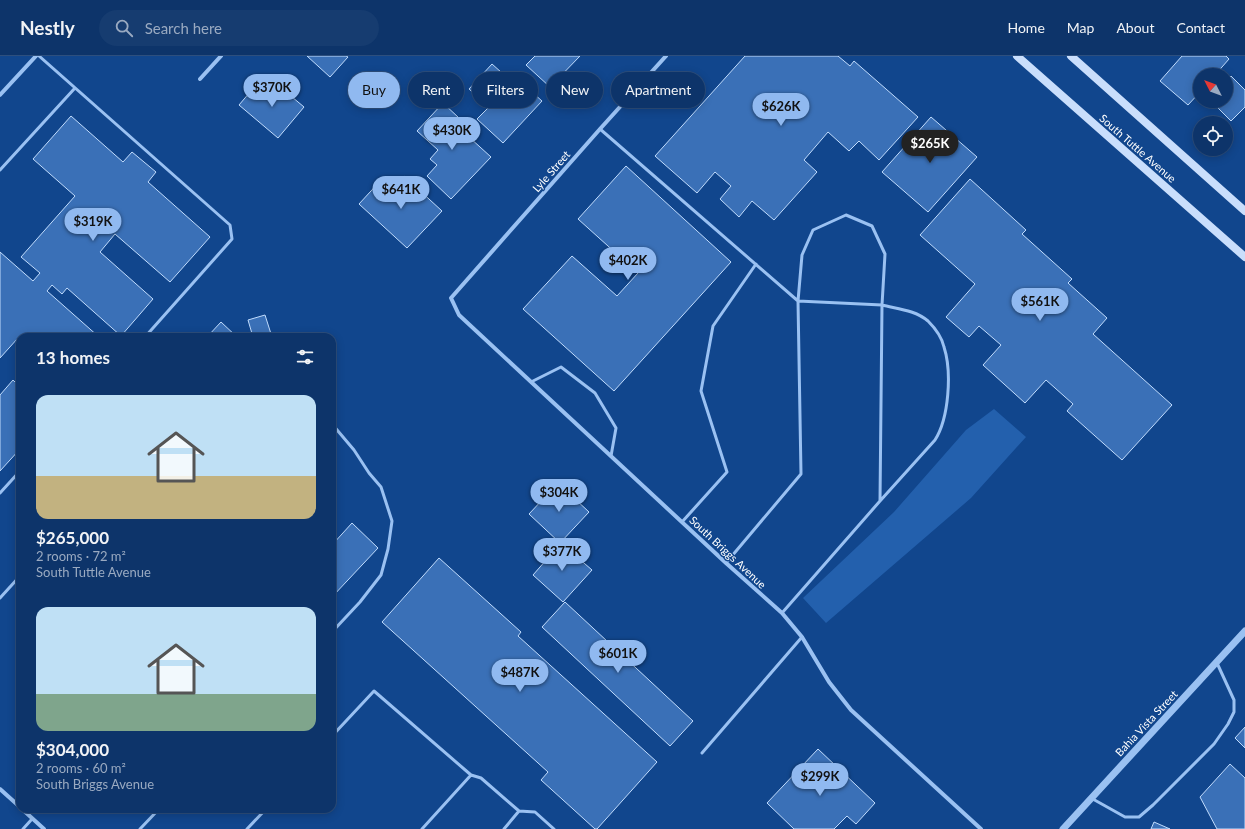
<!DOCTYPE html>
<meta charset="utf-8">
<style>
:root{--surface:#0d346a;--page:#163c70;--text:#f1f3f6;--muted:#9aaac1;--line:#2d4f7e;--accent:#90b9f0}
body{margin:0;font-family:Lato,sans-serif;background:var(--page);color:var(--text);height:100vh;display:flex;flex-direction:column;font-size:15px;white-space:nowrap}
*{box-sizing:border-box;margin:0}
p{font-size:13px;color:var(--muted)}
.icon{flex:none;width:22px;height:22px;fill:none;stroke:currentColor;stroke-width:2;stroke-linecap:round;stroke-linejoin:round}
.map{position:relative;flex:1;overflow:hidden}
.sheet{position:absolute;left:16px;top:277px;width:320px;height:480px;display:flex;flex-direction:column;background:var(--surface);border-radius:12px;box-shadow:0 2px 10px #0003,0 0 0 1px var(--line)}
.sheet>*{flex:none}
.guide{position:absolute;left:348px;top:16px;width:380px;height:36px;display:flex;gap:8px}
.needle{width:26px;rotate:312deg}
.fabs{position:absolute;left:1193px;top:12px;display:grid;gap:8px}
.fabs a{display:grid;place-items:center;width:40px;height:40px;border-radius:50%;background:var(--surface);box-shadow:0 2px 10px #0003,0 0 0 1px var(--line);font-size:20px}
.price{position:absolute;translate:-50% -34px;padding:0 9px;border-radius:14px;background:var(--accent);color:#111;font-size:13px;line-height:26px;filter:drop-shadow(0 1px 2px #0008)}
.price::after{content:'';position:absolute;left:50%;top:24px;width:12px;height:9px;margin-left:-6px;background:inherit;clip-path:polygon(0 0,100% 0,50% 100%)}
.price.on{background:#222;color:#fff}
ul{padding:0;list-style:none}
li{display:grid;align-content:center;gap:8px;height:212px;padding:0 20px}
li span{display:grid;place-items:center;height:124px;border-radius:12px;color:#555}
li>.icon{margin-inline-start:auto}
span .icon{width:72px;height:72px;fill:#fffc;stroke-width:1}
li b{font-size:17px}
h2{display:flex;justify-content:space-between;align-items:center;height:48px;padding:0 20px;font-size:17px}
.tag{padding:0 14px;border-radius:18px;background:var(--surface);box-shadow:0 2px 10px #0003,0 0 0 1px var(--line);font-size:14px;line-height:36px}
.tag.on{background:var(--accent);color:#111}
header{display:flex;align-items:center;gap:24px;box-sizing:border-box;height:56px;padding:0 20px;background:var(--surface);border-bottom:1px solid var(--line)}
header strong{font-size:19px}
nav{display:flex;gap:22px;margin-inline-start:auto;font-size:14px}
.search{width:280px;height:36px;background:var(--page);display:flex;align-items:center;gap:10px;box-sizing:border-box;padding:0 14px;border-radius:22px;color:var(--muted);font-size:15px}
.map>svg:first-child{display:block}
.green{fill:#2360ad}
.building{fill:#3a70b7;stroke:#c1dcfd}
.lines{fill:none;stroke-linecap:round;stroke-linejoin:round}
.service{stroke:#9ac1f2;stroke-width:3}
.minor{stroke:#9ac1f2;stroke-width:4}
.tertiary{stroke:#9ac1f2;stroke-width:7}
.secondary{stroke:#c9defc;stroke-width:8}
.labels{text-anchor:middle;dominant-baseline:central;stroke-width:3;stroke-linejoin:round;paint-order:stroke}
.street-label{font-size:11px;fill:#fff;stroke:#11468d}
</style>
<header>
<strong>Nestly</strong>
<div class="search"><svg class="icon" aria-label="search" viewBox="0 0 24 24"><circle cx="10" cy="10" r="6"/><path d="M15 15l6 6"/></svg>Search here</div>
<nav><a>Home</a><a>Map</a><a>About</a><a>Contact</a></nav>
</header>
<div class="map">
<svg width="1245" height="773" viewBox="0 0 1245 773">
<rect width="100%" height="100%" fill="#11468d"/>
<path class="green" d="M994,353l32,28 -55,61 -145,125 -23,-25 91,-86 72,-82z"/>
<path class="building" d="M307,0h39l2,1 -18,20z
M535,0h45l-30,31 -24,-22z
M745,0h93l12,10 4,-5 64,56 -39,43 -20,-19 -10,10 -21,-19 -24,28 13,12 -43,48 -22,-19 -13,16 -19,-18 11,-13 -16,-14 -18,21 -42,-37z
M1182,0h44l3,3 -14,16h-15v17l-12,13 -28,-24z
M492,8l19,17 4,-4 27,24 -39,42 -26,-24 12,-12 -20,-18z
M1231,20l14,14v17l-14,14 -20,-20h15v-20z
M273,25l31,26 -26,31 -39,-33 17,-20 8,7z
M443,47l31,29 -5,5 22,20 -40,42 -24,-23 10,-11 -7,-6 8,-9 -21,-19z
M71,60l52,46 9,-10 24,20 -8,10 62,55 -40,45 -55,-48 -15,18 53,47 -32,37 -54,-48 -5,6 -10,-9 -5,6 52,46h-79v3l-2,-2 -18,20v-106l33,29 7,-8 -19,-16 54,-61 -42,-37z
M931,61l46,40 -49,55 -46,-40z
M626,110l105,96 -117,129 -91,-82 49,-53 45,40 21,-23 -60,-54z
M404,120l38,35 -35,37 -48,-44 23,-25 11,9z
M970,123l56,51 -4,4 50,45 -4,4 39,35 -14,16 79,71 -50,55 -55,-49 6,-7 -27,-24 -21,23 -42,-38 18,-20 -22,-19 -10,11 -23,-20 29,-33 -55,-49z
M265,259l7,22h-19l-5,-17z
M221,266l16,15h-30z
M13,324l7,7v62l-20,22v-76z
M558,427l31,29 -29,31 -31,-29z
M352,467l26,25 -46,49v-52z
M561,487l31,27 -29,32 -30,-27z
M439,502l82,74 -3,4 139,126 -60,67h-2l-54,-49 7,-8 -166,-150z
M565,546l128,119 -23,25 -128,-119z
M1245,671v21l-10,-10z
M818,693l57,54 -19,21 -9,-8 -13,13h-40l-27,-26z
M1230,708l15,14v51h-28l-17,-32z
M1154,766l16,7h-19z"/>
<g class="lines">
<path class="service" d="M39,0l191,169 2,14 -87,98
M600,73l198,172 84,4 -2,196 -98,112
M0,114l75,-82
M531,326l30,-15 34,26 21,35 -5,28
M332,368l22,26 15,23 12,14 11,34 -4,28 -7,26 -21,27 -28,30
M0,437l20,-22
M682,466l45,-50 -26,-81 12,-65 43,-62
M726,507l75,-89 -3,-173 4,-46 11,-25 33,-15 26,11 13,28 -3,51c16,4 33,5 46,16 7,7 14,17 16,26 8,25 5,71 -9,93l-55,61
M0,542l20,-22
M332,680l42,-45 97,84 10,3 38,33 16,1 19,17
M702,697l100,-116
M1091,742l34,19h14l14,-12 61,-61 14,-20 6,-12v-12l-17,-37
M23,773l9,-10
M140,773l19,-20
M247,773l19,-20
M422,773l49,-54
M504,773l15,-18"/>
<path class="minor" d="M666,0l-66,73 -149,169 8,17 267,248 56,50 20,24 27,45 22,28 130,119
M200,23l21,-23
M0,39l36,-39
M0,733l20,18
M22,753l22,20"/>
<path class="tertiary" d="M1063,773l182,-198"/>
<path class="secondary" d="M1017,0l228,201
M1071,0l174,155"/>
</g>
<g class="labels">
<g class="street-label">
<text transform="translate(1138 92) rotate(41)">South Tuttle Avenue</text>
<text transform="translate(551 115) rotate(-49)">Lyle Street</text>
<text transform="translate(728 496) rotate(43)">South Briggs Avenue</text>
<text transform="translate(1146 667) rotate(-47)">Bahia Vista Street</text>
</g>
</g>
</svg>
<div class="fabs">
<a><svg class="needle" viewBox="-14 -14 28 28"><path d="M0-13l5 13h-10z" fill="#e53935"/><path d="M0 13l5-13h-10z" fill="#9aaac1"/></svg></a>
<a><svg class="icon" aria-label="locate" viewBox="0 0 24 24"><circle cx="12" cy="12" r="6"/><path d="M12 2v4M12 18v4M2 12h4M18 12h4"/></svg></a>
</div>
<b class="price" style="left:272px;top:52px">$370K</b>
<b class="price" style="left:781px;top:71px">$626K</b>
<b class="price" style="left:452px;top:95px">$430K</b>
<b class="price on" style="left:930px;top:108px">$265K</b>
<b class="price" style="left:401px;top:154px">$641K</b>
<b class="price" style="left:93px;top:186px">$319K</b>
<b class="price" style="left:628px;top:225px">$402K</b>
<b class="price" style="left:1040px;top:266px">$561K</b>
<b class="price" style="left:559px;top:457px">$304K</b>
<b class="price" style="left:562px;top:516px">$377K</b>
<b class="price" style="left:618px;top:618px">$601K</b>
<b class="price" style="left:520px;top:637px">$487K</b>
<b class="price" style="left:820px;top:741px">$299K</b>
<div class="guide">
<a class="tag on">Buy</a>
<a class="tag">Rent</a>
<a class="tag">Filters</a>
<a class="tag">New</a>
<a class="tag">Apartment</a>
</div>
<section class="sheet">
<h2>13 homes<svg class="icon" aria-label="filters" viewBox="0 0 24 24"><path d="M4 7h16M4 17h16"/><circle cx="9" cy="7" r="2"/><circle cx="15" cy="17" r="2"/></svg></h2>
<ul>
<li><span style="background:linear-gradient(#bfe0f5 65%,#c2b280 0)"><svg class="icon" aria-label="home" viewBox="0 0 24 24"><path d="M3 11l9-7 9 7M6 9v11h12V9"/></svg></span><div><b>$265,000</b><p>2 rooms · 72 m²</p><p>South Tuttle Avenue</p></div></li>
<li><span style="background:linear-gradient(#bfe0f5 70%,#7fa58c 0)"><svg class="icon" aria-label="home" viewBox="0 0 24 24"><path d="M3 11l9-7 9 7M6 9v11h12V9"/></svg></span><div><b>$304,000</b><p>2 rooms · 60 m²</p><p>South Briggs Avenue</p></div></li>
</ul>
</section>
</div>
